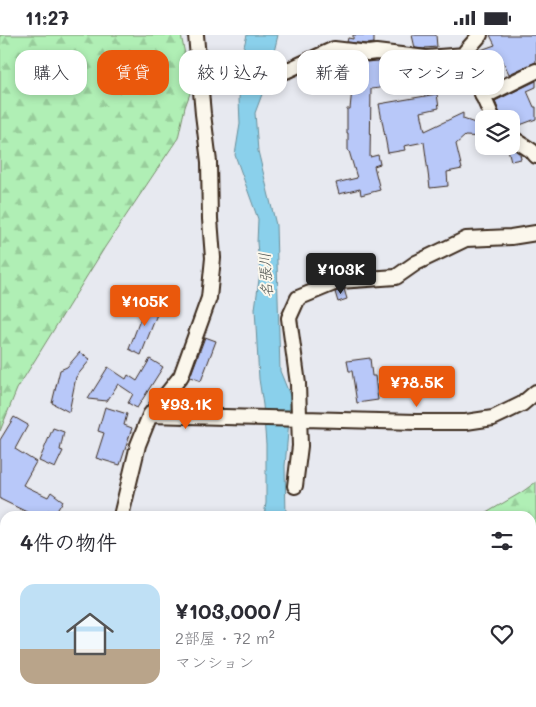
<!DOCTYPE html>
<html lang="ja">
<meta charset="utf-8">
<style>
:root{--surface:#fff;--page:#f7f7f7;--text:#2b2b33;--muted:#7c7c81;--accent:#ea580c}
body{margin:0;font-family:Mali,"Klee One",sans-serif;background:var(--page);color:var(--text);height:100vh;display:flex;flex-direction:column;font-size:19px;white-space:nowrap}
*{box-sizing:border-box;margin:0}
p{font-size:16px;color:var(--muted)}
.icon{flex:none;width:28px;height:28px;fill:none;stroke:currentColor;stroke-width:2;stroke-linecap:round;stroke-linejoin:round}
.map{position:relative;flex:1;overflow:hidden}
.sheet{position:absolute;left:0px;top:476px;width:536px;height:196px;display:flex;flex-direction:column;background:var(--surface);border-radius:15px 15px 0 0;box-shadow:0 2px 8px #0003}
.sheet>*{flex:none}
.guide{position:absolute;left:15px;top:15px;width:506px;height:45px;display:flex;gap:10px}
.fabs{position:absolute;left:475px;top:75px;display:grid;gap:10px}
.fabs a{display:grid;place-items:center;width:45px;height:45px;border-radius:10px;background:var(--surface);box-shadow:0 2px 8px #0003;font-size:25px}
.price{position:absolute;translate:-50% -42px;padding:0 11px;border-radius:5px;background:var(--accent);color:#fff;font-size:16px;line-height:32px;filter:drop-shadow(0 1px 2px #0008)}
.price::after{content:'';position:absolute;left:50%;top:30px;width:15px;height:11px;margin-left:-8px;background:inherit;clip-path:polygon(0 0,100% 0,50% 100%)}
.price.on{background:#222;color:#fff}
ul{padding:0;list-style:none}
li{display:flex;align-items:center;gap:15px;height:125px;padding:0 20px}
li span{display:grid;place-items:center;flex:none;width:140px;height:100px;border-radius:15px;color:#555}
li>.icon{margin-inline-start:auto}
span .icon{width:60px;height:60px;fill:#fffc;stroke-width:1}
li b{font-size:21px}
h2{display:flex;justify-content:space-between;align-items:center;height:60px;padding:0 20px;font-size:21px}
.chip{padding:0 18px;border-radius:15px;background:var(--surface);box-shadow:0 2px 8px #0003;font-size:18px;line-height:45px}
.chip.on{background:var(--accent);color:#fff}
.status{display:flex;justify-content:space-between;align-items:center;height:35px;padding:0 25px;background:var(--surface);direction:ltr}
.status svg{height:14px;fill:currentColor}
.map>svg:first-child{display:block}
.forest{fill:url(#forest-firs);stroke:#768c6a}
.water{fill:#8ad0eb;stroke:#6a8e99}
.building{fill:#b8c8f9;stroke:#3b2a1e}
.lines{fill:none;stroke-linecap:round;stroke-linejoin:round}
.minor-casing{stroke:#3b2a1e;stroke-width:18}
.minor{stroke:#fbf7ec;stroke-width:14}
.labels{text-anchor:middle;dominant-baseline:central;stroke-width:4;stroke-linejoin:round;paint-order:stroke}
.water-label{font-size:15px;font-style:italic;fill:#4f5451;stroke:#fbf7ec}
</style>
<div class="status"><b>11:27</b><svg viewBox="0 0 49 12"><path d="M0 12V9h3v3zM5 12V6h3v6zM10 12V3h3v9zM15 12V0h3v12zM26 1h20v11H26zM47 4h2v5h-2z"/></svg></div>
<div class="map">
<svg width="536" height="672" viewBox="0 0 536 672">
<defs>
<pattern id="forest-firs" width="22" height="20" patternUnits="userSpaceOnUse" patternTransform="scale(1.25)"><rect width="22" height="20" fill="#b0efb5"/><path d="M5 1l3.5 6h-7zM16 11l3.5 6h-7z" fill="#98cd9b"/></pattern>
</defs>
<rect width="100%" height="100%" fill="#e7e9f0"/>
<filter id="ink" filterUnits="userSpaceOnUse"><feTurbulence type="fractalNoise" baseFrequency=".02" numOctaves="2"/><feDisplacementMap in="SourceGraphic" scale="10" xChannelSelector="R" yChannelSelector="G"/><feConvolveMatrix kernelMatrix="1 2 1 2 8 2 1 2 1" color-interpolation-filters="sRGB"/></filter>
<g filter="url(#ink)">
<path class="forest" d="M0,0h181l11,53 -7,19 -7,31 -73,109 -88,142 -17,42z
M536,447v225h-234l2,-4h227v-187h-50l41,-24z"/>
<path class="water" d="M247,0h31l-11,46 -12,32 3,38 18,74 4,146 11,27 -6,68 1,50h-22l2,-13v-59l-3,-39 -4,-26 -4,-70 5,-37 -3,-29 1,-24 -23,-64 5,-31 -1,-25 4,-49z
M226,668h35l-2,4h-36z"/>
<path class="building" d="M353,0h21v8l-6,1 -21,-2 1,-4 5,1z
M412,0h24l1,12 -12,1v1l-10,-1z
M490,0h46v27l-27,12 -6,-13 -17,6 7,15 -5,3 -14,-30 4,-4 17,-6z
M335,23l32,4 9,-1 8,1 -4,26 -9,1 -1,68 8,-2 2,9 -6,2 6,24 -19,5 -1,-6 -21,5 -3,-11 21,-5 -8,-27h-1v-18h-1v-24h3l3,-30 -20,-3z
M402,29l12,1 -1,9 -13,-1z
M536,46v6l-9,4 7,16h2v12l-16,6 -3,-6h-15l-7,-18z
M437,59l2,14 -18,4 4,19 38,-18v6l21,7v11l-19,-1 -9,8 6,25 -15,3 1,14 -18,2 -6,-46 -20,4 1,4 -17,3 -9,-49z
M512,113l8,6 1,5 -10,2 -3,-12z
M344,254l3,10 -9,3 -3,-10z
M148,264l13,5 -20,51 -12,-6z
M205,302l11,4 -15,40 -11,-4z
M80,317l10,8 -14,17 -7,35 -17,-9 8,-33 7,-3z
M370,323l2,18h3l3,24 -21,3 -5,-32h-3l-2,-10z
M150,324l13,8 -26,41 -9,-5 5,-9 -15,-10 -11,17 -19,-2 20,-32 18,12 2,-4 9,6z
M105,372l22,7 -3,11 8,3 -12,37 -24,-7 8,-25 -6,-2z
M14,382l14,8 -13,24 21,13 -13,23 25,12 3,-5 12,9 -8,13 -7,-4 -4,6h-9l-35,-17v-59z
M53,393l11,4 -4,18 3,1 -8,17 -16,-7z"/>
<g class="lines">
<g class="minor-casing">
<path id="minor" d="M480,0l-14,16 -1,4 28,64
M199,29l87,7 48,-22 34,4 8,-1 50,6 39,-3
M483,62l53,-26
M511,102l21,14 4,5
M150,380l266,7h50l27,-4 29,-14 14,-12
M295,451l5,-40 -2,-62 -9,-66 9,-20 41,-17 57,-4 20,-14 50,-24 45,-2 25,-4
M121,481l17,-71 12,-30 31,-39 28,-78 4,-40 -3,-39 -1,-57 -6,-48 -7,-79
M0,554l5,-4
M48,672l2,-4"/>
</g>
<use href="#minor" class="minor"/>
</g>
</g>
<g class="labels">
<g class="water-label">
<text transform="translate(265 240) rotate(-93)">名張川</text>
</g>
</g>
</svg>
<div class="fabs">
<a><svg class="icon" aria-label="layers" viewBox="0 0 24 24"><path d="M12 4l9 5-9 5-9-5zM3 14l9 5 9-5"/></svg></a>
</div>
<b class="price on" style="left:341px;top:260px">¥103K</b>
<b class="price" style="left:145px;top:292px">¥105K</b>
<b class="price" style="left:417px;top:373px">¥78.5K</b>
<b class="price" style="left:186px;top:395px">¥93.1K</b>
<div class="guide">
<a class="chip">購入</a>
<a class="chip on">賃貸</a>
<a class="chip">絞り込み</a>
<a class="chip">新着</a>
<a class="chip">マンション</a>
</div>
<section class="sheet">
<h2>4件の物件<svg class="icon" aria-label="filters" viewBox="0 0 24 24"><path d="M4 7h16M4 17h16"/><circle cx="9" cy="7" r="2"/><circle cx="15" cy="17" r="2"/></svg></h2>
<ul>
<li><span style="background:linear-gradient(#bfe0f5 65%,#b9a48a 0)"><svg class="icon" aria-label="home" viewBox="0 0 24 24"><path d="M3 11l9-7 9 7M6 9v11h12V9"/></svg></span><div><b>¥103,000/月</b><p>2部屋 · 72 m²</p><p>マンション</p></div><svg class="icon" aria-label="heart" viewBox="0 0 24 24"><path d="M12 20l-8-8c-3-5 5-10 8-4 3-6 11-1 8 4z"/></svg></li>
</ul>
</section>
</div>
